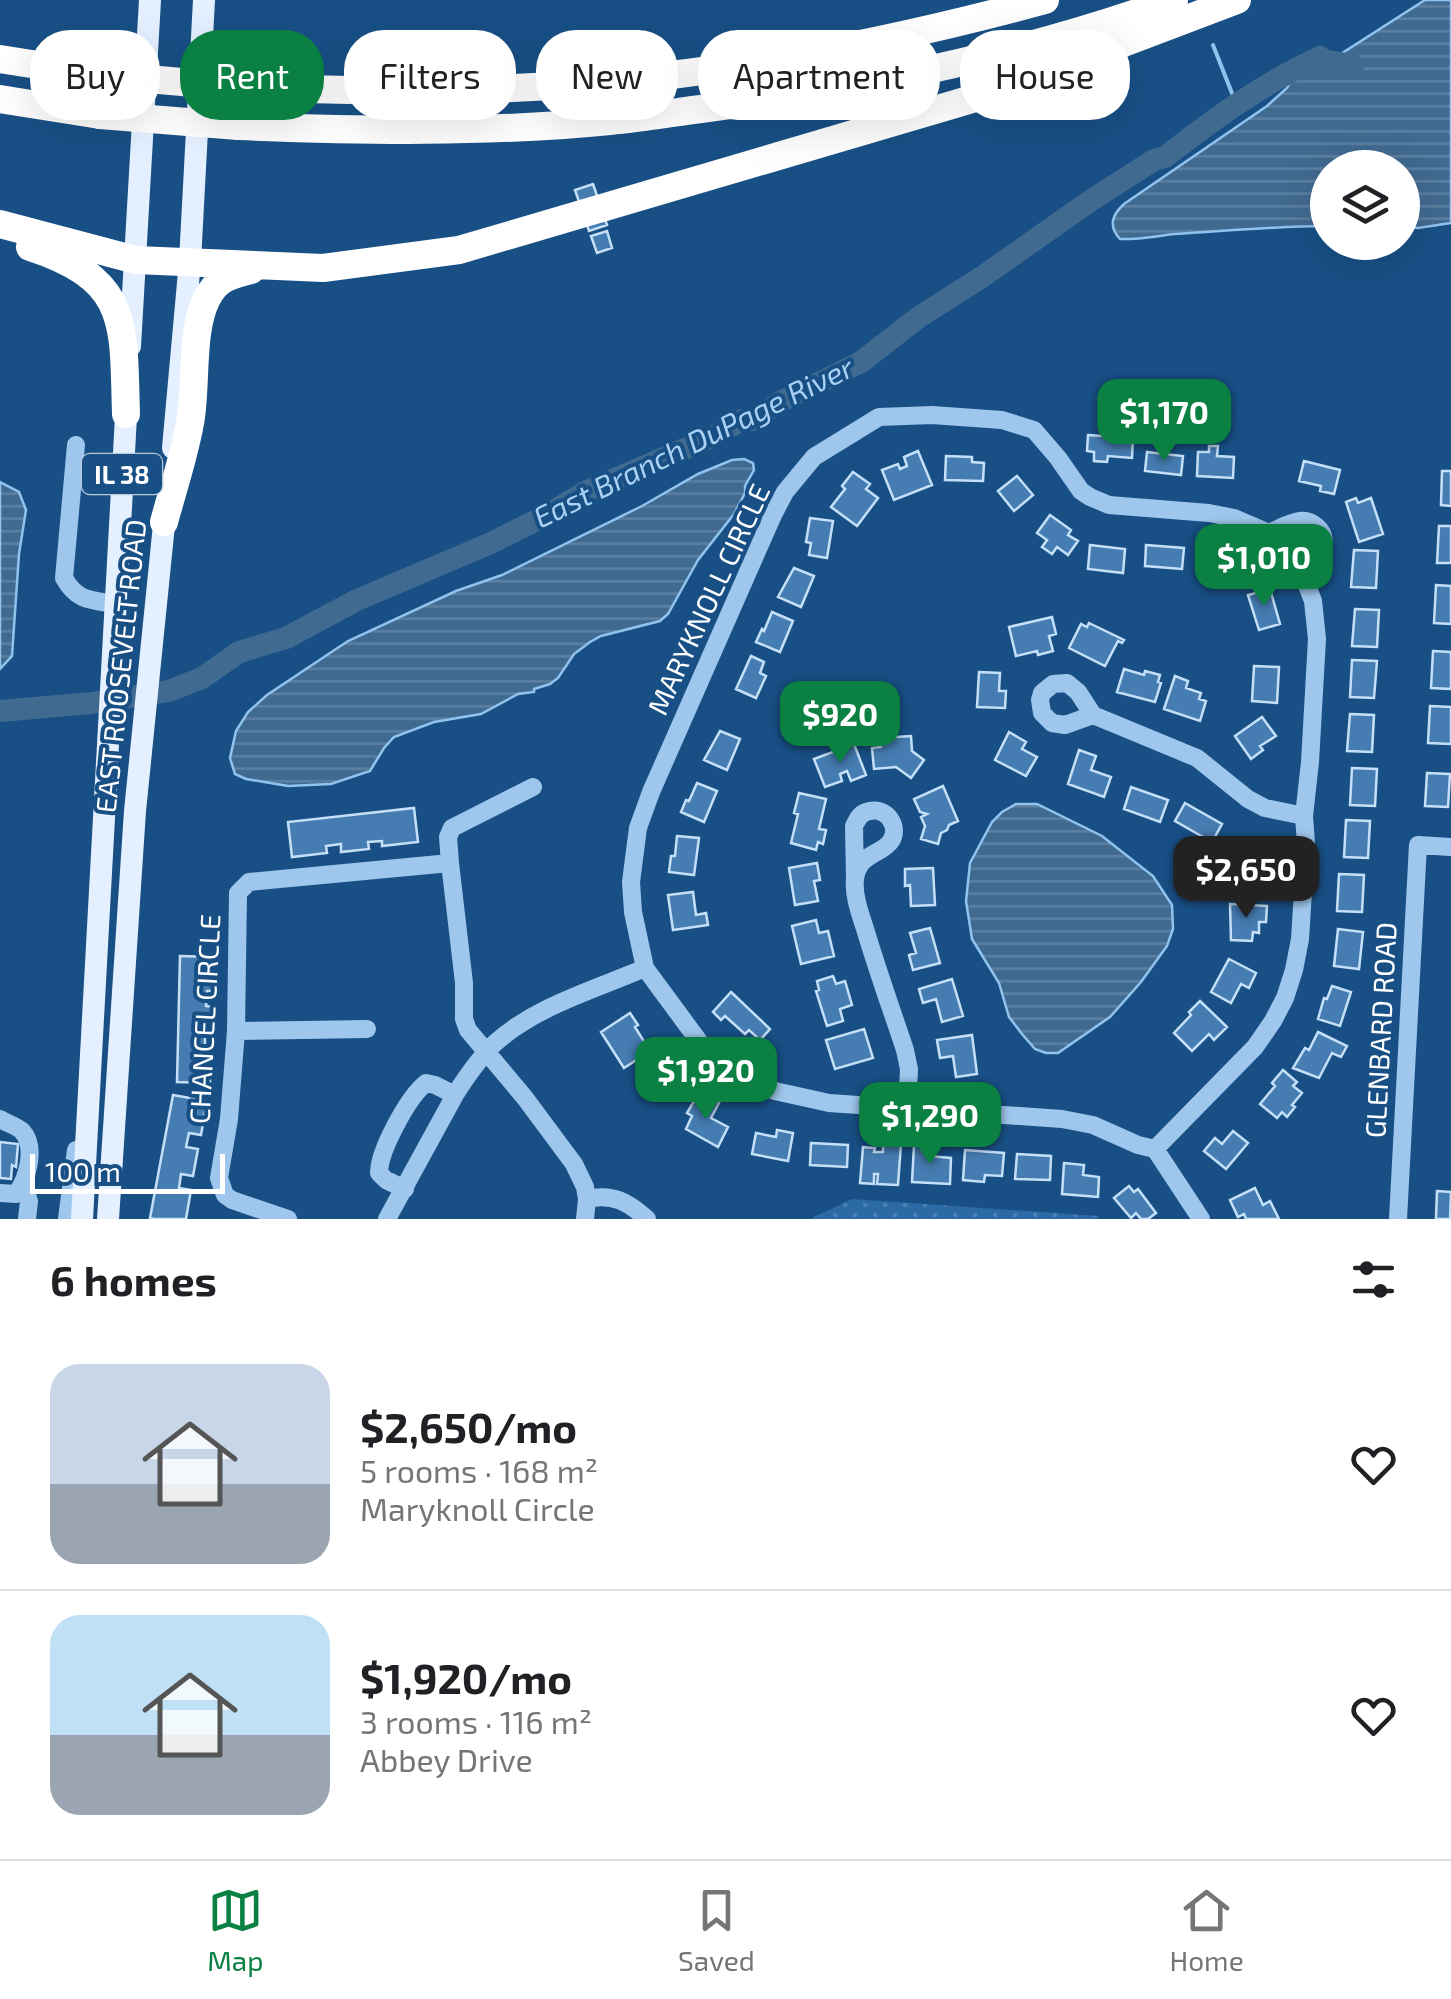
<!DOCTYPE html>
<meta charset="utf-8">
<style>
:root{--surface:#fff;--page:#f6f6f6;--text:#202124;--muted:#757577;--line:#e0e0e0;--accent:#0b8043}
body{margin:0;font-family:"Exo 2",sans-serif;background:var(--page);color:var(--text);height:100vh;display:flex;flex-direction:column;font-size:38px;white-space:nowrap}
*{box-sizing:border-box;margin:0}
p{font-size:32px;color:var(--muted)}
.icon{flex:none;width:55px;height:55px;fill:none;stroke:currentColor;stroke-width:2;stroke-linecap:round;stroke-linejoin:round}
.map{position:relative;height:1219px;overflow:hidden}
.side{display:flex;flex-direction:column;background:var(--surface);flex:1}
.side>*{flex:none}
.top-card{position:absolute;left:30px;top:30px;width:1392px;height:90px;display:flex;gap:20px}
.tools{position:absolute;left:1310px;top:150px;display:grid;gap:20px}
.tools a{display:grid;place-items:center;width:110px;height:110px;border-radius:50%;background:var(--surface);box-shadow:0 10px 40px #0002;font-size:50px}
.scale{position:absolute;left:30px;bottom:25px;width:195px;box-sizing:border-box;padding-left:10px;border:5px solid #fff;border-top:0;font-size:28px;line-height:35px;white-space:nowrap;color:#fff;-webkit-text-stroke:8px #185086;paint-order:stroke}
.price{position:absolute;translate:-50% -85px;padding:0 22px;border-radius:20px;background:var(--accent);color:#fff;font-size:32px;line-height:65px;filter:drop-shadow(0 2px 5px #0008)}
.price::after{content:'';position:absolute;left:50%;top:60px;width:30px;height:22px;margin-left:-15px;background:inherit;clip-path:polygon(0 0,100% 0,50% 100%)}
.price.active{background:#222;color:#fff}
ul{padding:0;list-style:none}
li{display:flex;align-items:center;gap:30px;height:250px;padding:0 50px}
li+li{border-top:2px solid var(--line)}
li span{display:grid;place-items:center;flex:none;width:280px;height:200px;border-radius:30px;color:#555}
li>.icon{margin-inline-start:auto}
span .icon{width:120px;height:120px;fill:#fffc;stroke-width:1}
li b{font-size:42px}
h2{display:flex;justify-content:space-between;align-items:center;height:120px;padding:0 50px;font-size:42px}
.chip{padding:0 35px;border-radius:40px;background:var(--surface);box-shadow:0 10px 40px #0002;font-size:35px;line-height:90px}
.chip.active{background:var(--accent);color:#fff}
.dock{display:flex;justify-content:space-around;align-items:center;height:140px;border-top:2px solid var(--line);background:var(--surface);font-size:28px;color:var(--muted)}
.dock a{display:grid;justify-items:center;gap:5px}
.dock .active{color:var(--accent)}
.map>svg:first-child{display:block}
.park{fill:url(#park-dots)}
.water{fill:url(#water-rules);stroke:#91c3ef;stroke-width:2.5}
.lines{fill:none;stroke-linecap:round;stroke-linejoin:round}
.stream{stroke:#91c3ef;stroke-width:4}
.river{stroke:#416a91;stroke-width:22}
.building{fill:#457cb1;stroke:#c4e0f9;stroke-width:2.5}
.minor{stroke:#9fc7ed;stroke-width:18}
.major{stroke:#e4f0ff;stroke-width:22}
.highway{stroke:#fff;stroke-width:28}
.highway-bridge{stroke:#fff;stroke-width:28}
.labels{text-anchor:middle;dominant-baseline:central;stroke-width:8;stroke-linejoin:round;paint-order:stroke}
.shield{fill:#185086;stroke:#bacadb;stroke-width:2.5}
.shield-label{font-size:25px;font-weight:bold;fill:#fff}
.street-label{font-size:28px;fill:#fff;stroke:#185086}
.water-label{font-size:30px;font-style:italic;fill:#aad1f4;stroke:#185086}
</style>
<div class="map">
<svg width="1451" height="1219" viewBox="0 0 1451 1219">
<defs>
<pattern id="park-dots" width="8" height="8" patternUnits="userSpaceOnUse" patternTransform="scale(2.5)"><rect width="8" height="8" fill="#2b6aa4"/><path d="M2 2h.1M6 6h.1" fill="none" stroke="#4b80b2" stroke-width="1.8" stroke-linecap="round"/></pattern>
<pattern id="water-rules" width="6" height="5" patternUnits="userSpaceOnUse" patternTransform="scale(2.5)"><rect width="6" height="5" fill="#416a91"/><path d="M0 2.5h6" fill="none" stroke="#5e80a2"/></pattern>
</defs>
<rect width="100%" height="100%" fill="#185086"/>
<path class="park" d="M852,1199l246,17 1,3h-289z"/>
<path class="water" d="M1425,0h26v223l-33,5 -15,-1 -1,-59h-74l-1,58c-50,0 -101,5 -152,8 -19,2 -37,6 -55,5 -12,-13 -8,-24 4,-35l143,-98 20,-18 17,-32 16,1 3,3 16,-5z
M744,459l9,4 1,7 -9,16v7l-11,21 -36,46 -30,54 -8,7 -59,15 -11,6 -16,12 -16,24 -8,6 -16,5v3l-16,2 -37,20 -47,8 -40,15 -10,11 -14,23 -39,13 -43,2 -42,-7 -11,-5 -5,-16 6,-27 12,-19 19,-17 81,-54 108,-50 46,-16 140,-69 56,-32 34,-14z
M0,482l19,10 7,18 -7,44 -7,102 -12,13z
M1016,804h21l65,32 51,40 19,29 1,24 -6,17 -26,36 -31,35 -52,36h-12l-11,-4 -13,-15 -13,-17 -10,-34 -27,-44 -6,-38 4,-38 22,-41 10,-10z"/>
<g class="lines">
<path class="stream" d="M1213,45l24,61"/>
<path class="river" d="M0,711l92,-8 77,-12 33,-13 37,-26 47,-14 71,-38 134,-57 56,-28 40,-24 125,-54 30,-17h10l30,-19 79,-39 58,-45 63,-40 108,-76 64,-41 11,-3c49,-38 98,-74 155,-100l3,3 30,5"/>
</g>
<path class="building" d="M593,184l14,41 -18,6 -14,-41z
M607,231l5,17 -15,5 -6,-17z
M1088,435l45,3 -1,20 -24,-2 -1,6 -13,-1v-9l-7,-1z
M1209,446h9l-1,10 17,1 -1,21 -36,-2 1,-24h11z
M918,451l14,34 -38,15 -12,-30 16,-6 2,5 7,-3 -3,-9z
M1147,452l36,4 -2,19 -36,-4z
M946,456l26,1v5l12,1 -1,18 -38,-1z
M1304,461l36,9 -6,24 -14,-3 1,-5 -22,-5z
M1442,471h9v35l-10,-1z
M853,472l17,12 -4,5 12,9 -21,28 -26,-19 14,-18 -3,-3z
M1017,476l16,19 -19,16 -16,-20z
M1356,498l2,5 13,-5 12,36 -24,8 -13,-40z
M1050,515l21,15 -3,5 10,6 -10,14 -11,-8 -5,7 -10,-7 5,-7 -10,-7z
M810,518l23,3 -6,37 -18,-3 2,-12 -5,-1z
M1439,526h12v37h-14z
M1090,545l35,4 -2,24 -35,-4z
M1146,545l38,3 -2,21 -37,-3z
M1205,550l44,13 -5,15 -9,-3 -1,6 -35,-10z
M1354,550l24,1 -2,37 -25,-1z
M794,568l20,8 -13,31 -23,-10z
M1436,585l15,1v38l-17,-1z
M1270,589l10,35 -21,6 -11,-35z
M1355,609l24,1 -2,37 -25,-1z
M772,612l21,9 -13,31 -24,-10 6,-13 2,2z
M1052,617l4,17 -7,2 4,15 -15,4 -1,-4 -21,5 -7,-29z
M1089,623l35,17 -2,3 -4,-2 -13,25 -36,-18 12,-24 6,3z
M1433,651l18,1v37l-20,-1z
M751,656l13,6 -4,11 6,3 -10,22 -20,-9z
M1352,660l25,1 -3,37 -24,-1z
M1254,666l25,1 -2,36 -25,-2z
M1124,669l20,6 1,-4 15,4 -2,7 3,1 -6,19 -38,-10z
M979,672l21,1 -1,18h7l-1,17 -28,-1z
M1175,676l13,5 -2,7 15,5 -2,6 7,2 -6,20 -36,-12z
M1430,706l21,1v37l-23,-1z
M1350,714l24,1 -2,37 -25,-1z
M1262,717l14,19 -16,10 3,4 -12,9 -16,-23z
M720,731l20,8 -13,31 -23,-10z
M1009,732l17,10 -4,7 15,8 -11,19 -31,-16z
M911,736l1,15 12,9 -13,18 -15,-11 -22,2 -2,-21 9,-1 -1,-9z
M854,744l12,31 -15,6 -4,-10 -7,3 2,7 -17,6 -11,-28z
M1079,750l17,6 -5,14 20,7 -7,20 -36,-13z
M1352,768l25,1 -2,37 -25,-1z
M1427,773l23,1 -2,33 -23,-1z
M697,783l20,8 -13,31 -23,-10 5,-12 3,1z
M943,786l15,35 -9,4 -2,5 -6,3 -3,11 -17,-5 4,-13 -4,-9 6,-3 -7,-2 -6,-13z
M1131,787l37,13 -8,22 -36,-13z
M799,793l27,6 -7,30 7,1 -3,14 -5,-2 -2,8 -25,-7 7,-29 -4,-1z
M1185,803l37,21 -10,18 -37,-21z
M414,808l4,34 -36,4v-5l-14,1 1,7 -28,3v-8l-15,2 1,7 -35,4 -4,-35z
M1346,820l24,1 -2,37 -24,-1z
M677,836l22,2 -5,37 -25,-3 2,-16h4z
M1253,848l1,21h7l1,20 -15,1v-5l-13,1 -1,-12 -9,1 -1,-9 7,-1 -2,-15z
M817,863l3,17 -6,1 4,20 -23,4 -6,-37z
M933,868l2,37 -24,1 -1,-21 -5,1v-17z
M1339,874l25,1 -2,37 -25,-1z
M693,892l3,23 10,-2 2,12 -35,5 -5,-35z
M1230,904l37,2 -1,16h-7v11l-6,-1 -1,9 -21,-1z
M816,920l3,13 9,-2 6,25 -33,8 -9,-38z
M930,928l10,35 -27,7 -4,-15 7,-2 -6,-20z
M1338,929l25,3 -4,37 -25,-3z
M180,956l34,1 -1,34h-6l-1,15 7,1 -1,27 -7,-1v14h6l-1,36 -33,-1z
M1229,959l27,14 -7,15 -8,-4 -10,19 -20,-11z
M833,976l3,8 9,-3 7,24 -12,4 3,12 -16,5 -11,-35 3,-1 -2,-9z
M952,979l11,37 -21,6 -6,-23 -13,4 -4,-14z
M1332,986l19,6 -11,34 -22,-7 6,-21 3,1z
M731,992l39,37 -10,11 -11,-10 -4,4 -20,-18 -4,4 -8,-8z
M1200,1001l27,26 -13,13 -5,-6 -17,17 -18,-18 17,-18 -2,-3z
M630,1013l8,12 -3,2 15,24 -26,17 -23,-36z
M864,1029l9,29 -38,11 -9,-29z
M1318,1032l29,14 -6,11 -9,-4 -13,25 -26,-10 12,-20 4,2z
M972,1035l5,39 -21,3 -3,-21 -13,2 -3,-18z
M661,1059l28,23 -14,17 -28,-22z
M1283,1070l14,12 -4,4 9,7 -10,12 3,2 -8,10 -5,-5 -5,6 -17,-14 15,-18 -3,-3z
M173,1095l34,6 -6,34 -12,-2 -3,14 12,2 -5,27 -12,-2 -2,14 12,2 -5,29h-32l-4,-1z
M706,1095l13,8 -8,15 17,9 -10,20 -32,-18 6,-13 -5,-3 7,-12 7,4z
M777,1130l16,3 -5,28 -36,-7 4,-21 20,4z
M1233,1131l15,12 -22,26 -22,-18 11,-13 7,6z
M0,1142l18,2 -2,23 -4,-2 -1,14 -11,-1z
M811,1143l37,2 -1,22 -37,-2z
M883,1143l18,1 -3,41 -21,-1 1,-10h-4v10l-14,-1 3,-36 12,1 -1,4h9z
M914,1145l15,1v10l22,2 -1,26 -38,-2z
M965,1150l39,3 -2,23 -17,-1 -1,7 -21,-2z
M1017,1154l34,2 -1,24 -35,-1z
M1064,1163l20,2 -1,10 16,2 -1,20 -36,-3z
M1129,1186l5,6 4,-3 18,24 -8,6h-7l-5,-6 -5,5 -17,-20z
M1255,1188l8,17 7,-4 9,18h-33l-2,-5 -6,3 -8,-17z
M1437,1191l14,1 -1,27h-14z"/>
<g class="lines">
<path class="minor" d="M76,445l-12,133c13,23 26,22 51,26
M1269,533c9,-4 21,-11 31,-12 6,-1 11,1 16,5 19,16 -3,36 -13,49
M1093,715l-28,10 -13,-2 -10,-10 -2,-13 2,-7 11,-9 14,-1 11,9 15,23 104,43 51,41 17,9 39,8
M450,863l-2,-26 4,-9 81,-41
M855,878l-1,-52c4,-8 7,-14 16,-15 17,-4 30,16 21,30 -9,14 -33,12 -36,38 -2,17 6,37 11,53 12,40 26,79 39,118l4,19 -2,40
M236,1031l131,-2
M0,1119c6,4 17,7 22,12 15,16 5,49 -6,63l-16,-1
M1155,1149l100,-102 18,-26 12,-23 9,-28 6,-31 6,-95 -2,-28 6,-54 7,-123 -4,-38 -10,-26 -15,-24 -19,-18 -35,-15 -25,-5 -100,-8 -19,-8 -9,-6 -23,-33 -24,-28 -32,-10 -70,-5 -53,2 -65,40 -29,35 -12,23 -122,277 -13,36 -7,54 2,30 12,56 56,76 28,22 46,25 54,12 233,16 31,6 45,20 17,4 46,70
M21,1188l4,1 4,12 -2,18
M405,1189l-19,-9 -7,-7c0,-22 29,-76 47,-90l9,2 20,10
M587,1199c26,-6 41,3 60,20
M67,1219l9,-69
M288,1219l-56,-19 -7,-5 -6,-17 10,-59 7,-88 2,-138 11,-11 201,-19 14,120v36l4,11 57,68 49,66 11,23 2,12 -2,20
M387,1219l69,-126c11,-17 24,-36 39,-50 41,-37 101,-54 150,-75
M1398,1219l20,-374 33,2"/>
<path class="major" d="M130,346l20,-346
M173,448l17,-187 14,-261
M82,1219l45,-821
M108,1219l27,-408 31,-306"/>
<path class="highway" d="M0,59l102,16
M239,87c122,5 244,6 365,-5 149,-13 297,-43 441,-82
M0,99l100,16
M238,126c124,5 249,7 372,-5 33,-3 66,-9 98,-13 158,-21 316,-54 466,-108
M0,224l136,36 187,8 136,-18 530,-156 248,-94
M30,247c101,33 93,76 96,167
M164,522c9,-33 20,-66 26,-99 7,-37 0,-92 17,-125 11,-21 23,-22 44,-28"/>
<path class="highway-bridge" d="M102,75l137,12
M100,115l138,11"/>
</g>
<g class="labels">
<rect class="shield" x="82" y="454" width="80" height="40" rx="8"/>
<g class="shield-label">
<text x="122" y="474">IL 38</text>
</g>
<g class="street-label">
<text transform="translate(708 599) rotate(-65)">MARYKNOLL CIRCLE</text>
<text transform="translate(120 666) rotate(-84)">EAST ROOSEVELT ROAD</text>
<text transform="translate(204 1019) rotate(-87)">CHANCEL CIRCLE</text>
<text transform="translate(1380 1030) rotate(-87)">GLENBARD ROAD</text>
</g>
<g class="water-label">
<text transform="translate(693 441) rotate(-26)">East Branch DuPage River</text>
</g>
</g>
</svg>
<div class="tools">
<a><svg class="icon" aria-label="layers" viewBox="0 0 24 24"><path d="M12 4l9 5-9 5-9-5zM3 14l9 5 9-5"/></svg></a>
</div>
<div class="scale">100 m</div>
<b class="price" style="left:1164px;top:464px">$1,170</b>
<b class="price" style="left:1264px;top:609px">$1,010</b>
<b class="price" style="left:840px;top:766px">$920</b>
<b class="price active" style="left:1246px;top:921px">$2,650</b>
<b class="price" style="left:706px;top:1122px">$1,920</b>
<b class="price" style="left:930px;top:1167px">$1,290</b>
<div class="top-card">
<a class="chip">Buy</a>
<a class="chip active">Rent</a>
<a class="chip">Filters</a>
<a class="chip">New</a>
<a class="chip">Apartment</a>
<a class="chip">House</a>
</div>
</div>
<section class="side">
<h2>6 homes<svg class="icon" aria-label="filters" viewBox="0 0 24 24"><path d="M4 7h16M4 17h16"/><circle cx="9" cy="7" r="2"/><circle cx="15" cy="17" r="2"/></svg></h2>
<ul>
<li><span style="background:linear-gradient(#c9d6e8 60%,#9aa5b1 0)"><svg class="icon" aria-label="home" viewBox="0 0 24 24"><path d="M3 11l9-7 9 7M6 9v11h12V9"/></svg></span><div><b>$2,650/mo</b><p>5 rooms · 168 m²</p><p>Maryknoll Circle</p></div><svg class="icon" aria-label="heart" viewBox="0 0 24 24"><path d="M12 20l-8-8c-3-5 5-10 8-4 3-6 11-1 8 4z"/></svg></li>
<li><span style="background:linear-gradient(#bfe0f5 60%,#9aa5b1 0)"><svg class="icon" aria-label="home" viewBox="0 0 24 24"><path d="M3 11l9-7 9 7M6 9v11h12V9"/></svg></span><div><b>$1,920/mo</b><p>3 rooms · 116 m²</p><p>Abbey Drive</p></div><svg class="icon" aria-label="heart" viewBox="0 0 24 24"><path d="M12 20l-8-8c-3-5 5-10 8-4 3-6 11-1 8 4z"/></svg></li>
</ul>
</section>
<nav class="dock">
<a class="active"><svg class="icon" aria-label="map" viewBox="0 0 24 24"><path d="M3 6l6-2 6 2 6-2v14l-6 2-6-2-6 2zM9 4v14M15 6v14"/></svg>Map</a>
<a><svg class="icon" aria-label="saved" viewBox="0 0 24 24"><path d="M7 4h10v16l-5-4-5 4z"/></svg>Saved</a>
<a><svg class="icon" aria-label="home" viewBox="0 0 24 24"><path d="M3 11l9-7 9 7M6 9v11h12V9"/></svg>Home</a>
</nav>
